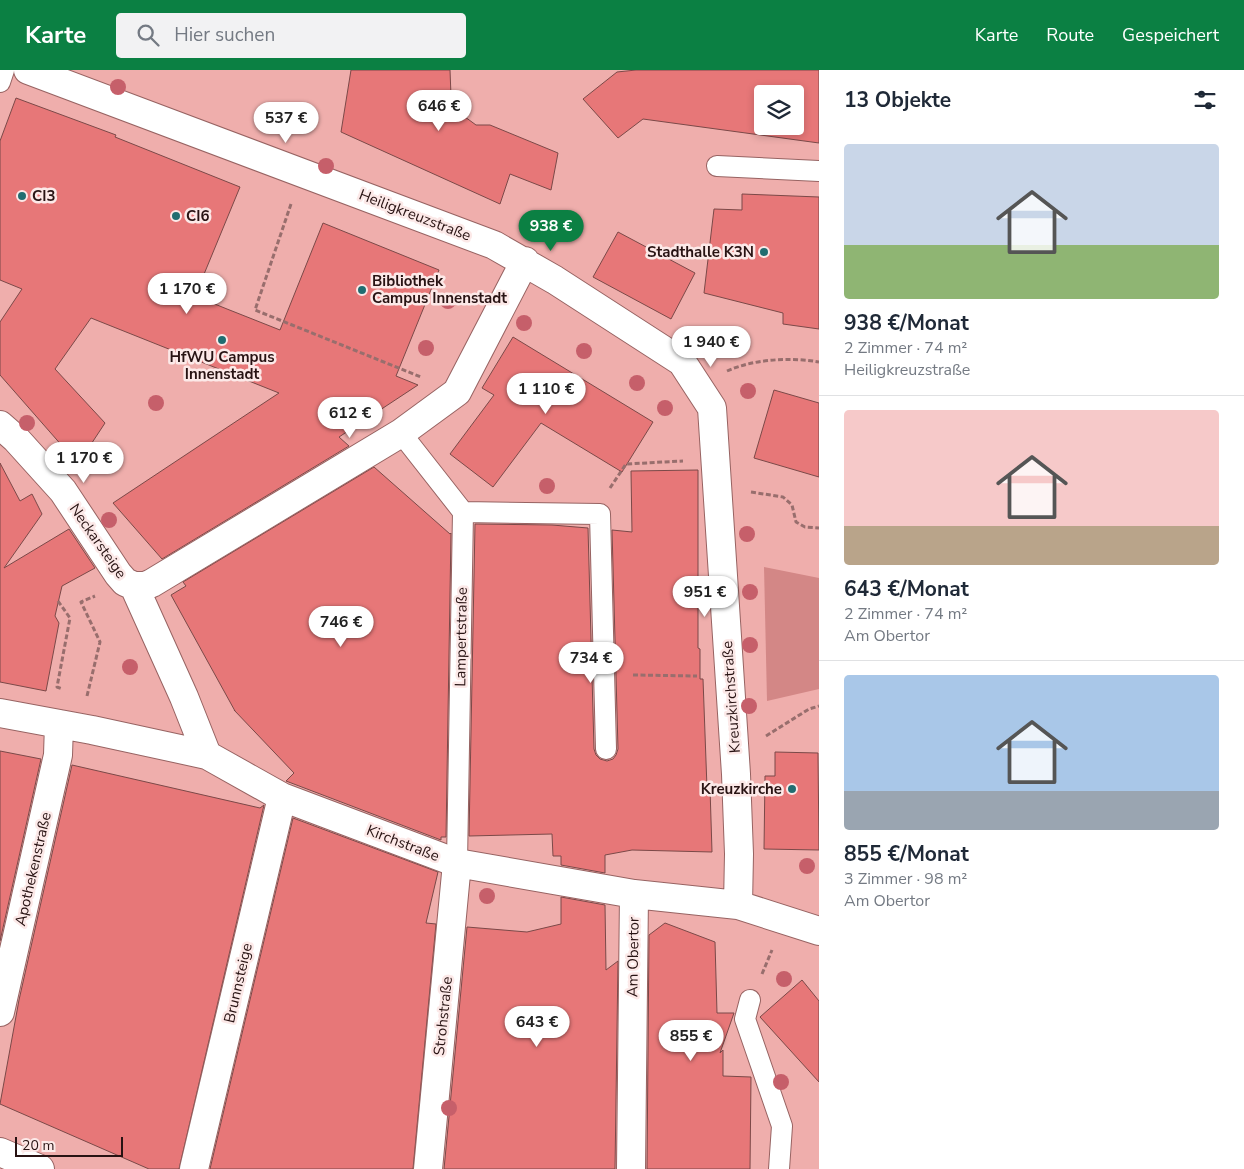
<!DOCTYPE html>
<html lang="de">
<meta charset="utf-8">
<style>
:root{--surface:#fff;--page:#f2f2f3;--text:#1f2937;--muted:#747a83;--line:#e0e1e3;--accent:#0b8043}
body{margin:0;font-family:"Nunito Sans",sans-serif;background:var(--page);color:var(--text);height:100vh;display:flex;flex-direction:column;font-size:19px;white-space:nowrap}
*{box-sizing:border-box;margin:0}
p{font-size:16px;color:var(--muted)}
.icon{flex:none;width:28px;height:28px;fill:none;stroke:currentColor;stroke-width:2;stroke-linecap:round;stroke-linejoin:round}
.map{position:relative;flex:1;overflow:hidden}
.drawer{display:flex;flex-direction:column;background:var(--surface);width:425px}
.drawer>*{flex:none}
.buttons{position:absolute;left:754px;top:15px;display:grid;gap:10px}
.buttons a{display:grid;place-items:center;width:50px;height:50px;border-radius:5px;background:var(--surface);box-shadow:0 2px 8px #0003;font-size:25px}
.scale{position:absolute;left:15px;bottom:12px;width:108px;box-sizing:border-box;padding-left:5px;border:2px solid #281313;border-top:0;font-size:14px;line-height:18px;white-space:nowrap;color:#281313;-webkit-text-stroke:4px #fce9e8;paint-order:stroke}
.price{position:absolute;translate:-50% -42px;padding:0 11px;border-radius:18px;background:#fff;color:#222;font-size:16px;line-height:32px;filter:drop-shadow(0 1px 2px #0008)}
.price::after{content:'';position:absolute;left:50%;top:30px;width:15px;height:11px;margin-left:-8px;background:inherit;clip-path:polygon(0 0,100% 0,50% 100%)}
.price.current{background:var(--accent);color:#fff}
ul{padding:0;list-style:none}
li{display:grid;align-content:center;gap:10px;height:265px;padding:0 25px}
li+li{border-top:1px solid var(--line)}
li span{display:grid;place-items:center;height:155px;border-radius:5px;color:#555}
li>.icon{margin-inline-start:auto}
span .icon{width:90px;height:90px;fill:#fffc;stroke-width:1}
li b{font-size:21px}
h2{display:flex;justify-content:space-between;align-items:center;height:60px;padding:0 25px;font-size:21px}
header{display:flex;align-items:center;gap:30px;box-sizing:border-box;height:70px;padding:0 25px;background:var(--accent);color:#fff}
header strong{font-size:24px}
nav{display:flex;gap:28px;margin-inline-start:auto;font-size:18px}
.search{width:350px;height:45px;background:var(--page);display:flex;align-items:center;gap:12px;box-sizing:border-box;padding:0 18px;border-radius:5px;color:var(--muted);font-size:19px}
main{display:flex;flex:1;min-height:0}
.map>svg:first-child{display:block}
.built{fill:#efaeac;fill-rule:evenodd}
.green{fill:#d38786}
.building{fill:#e77778;stroke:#7b4948;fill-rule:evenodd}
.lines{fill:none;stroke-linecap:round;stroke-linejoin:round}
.lane-casing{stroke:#976362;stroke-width:22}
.street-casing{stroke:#976362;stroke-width:30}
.path{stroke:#986e6d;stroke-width:3;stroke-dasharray:5 2.5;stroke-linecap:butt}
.lane{stroke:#fff;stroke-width:20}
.street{stroke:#fff;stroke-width:28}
.tree{fill:#c65f6a}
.poi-dot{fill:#216d71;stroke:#fce9e8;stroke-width:2}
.labels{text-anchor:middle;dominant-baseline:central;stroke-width:5;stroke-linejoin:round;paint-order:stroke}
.poi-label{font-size:15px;font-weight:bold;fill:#281313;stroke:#fce9e8;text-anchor:start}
.street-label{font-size:15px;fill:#281313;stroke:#fce9e8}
</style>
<header>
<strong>Karte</strong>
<div class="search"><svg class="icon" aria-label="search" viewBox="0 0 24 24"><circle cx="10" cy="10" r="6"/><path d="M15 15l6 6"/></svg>Hier suchen</div>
<nav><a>Karte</a><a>Route</a><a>Gespeichert</a></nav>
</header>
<main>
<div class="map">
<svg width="819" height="1099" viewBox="0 0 819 1099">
<rect width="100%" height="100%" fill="#f7bcba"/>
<path class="built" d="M0,0h819v1099h-819zM762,24h33v32h-33z"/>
<path class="green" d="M764,497l55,11v111l-52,12z"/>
<path class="building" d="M351,0h99l1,26 10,18 15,11h14l68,28 -7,37 -41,-16 -10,30 -159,-72z
M636,0h183v73l-176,-24 -25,19 -35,-39 34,-27zM762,24h33v32h-33z
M16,28l100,37 -1,2 125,50 -45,109 32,13 53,21 43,-107 116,47 -43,106 22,9 -79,52 10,9 -187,113 -49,-56 166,-110 -188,-75 -36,51 50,54 -27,41 -78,-89v-53l22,-33 -22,-9v-139z
M742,124l77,3v132l-36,-5v-11l-79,-20 10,-84 28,1z
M618,162l77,41 -24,46 -78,-42z
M513,267l140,85 -31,50 -81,-49 -48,64 -43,-33 44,-59 -12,-7z
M774,320l45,13v74l-65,-19z
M0,393l20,38 12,-7 10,20 -38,54 65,-39 26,39 -33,18 -7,30 4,7 -13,68 -46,-9z
M374,397l76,67 1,-1 -5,304h-5v3l-155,-59 8,-8 -60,-63 1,1 -64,-116 15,-9 -3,-4z
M698,400v178l2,1v30h3l4,109h3l2,64 -80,-2 -27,5v18l-44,-8v-9h-8l-1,-22 -83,2 6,-312 77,1 36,3 6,221 2,6 4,4 7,2 6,-2 3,-4 2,-6 -6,-219 20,2 -1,-61z
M0,681l41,8 -41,182z
M775,682l43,1 1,97 -55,-1 1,-73h10z
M72,695l188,43 4,-3 -85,364h-30l-149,-65 19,-104z
M293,748l145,54 -12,51 10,1 -23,245h-203z
M561,827l44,8 1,65 12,-9 -3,208h-171l23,-242 60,5 34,-8z
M665,853l50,19 2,71h17l-14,40 3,-3v26l28,1 -1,92h-103l2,-234z
M802,910l17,21v81l-59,-65z"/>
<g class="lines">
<g class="lane-casing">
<path id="lane" d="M0,12l4,-12
M717,96l102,5
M401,363l62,79 -6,351
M463,442l137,2 6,235
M750,930l-5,19 37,107 -3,43"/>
</g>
<g class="street-casing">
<path id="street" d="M28,0l466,175 61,35 127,82 30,46 24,366 3,80 -1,51
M0,355l16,14 47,52 55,83 7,8 9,4 50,111 23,58
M134,516h11l7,-3 249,-150 56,-41 68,-131
M0,643l92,17 115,25 75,42 175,66 177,31 104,11 81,26
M0,942l58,-257 1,-31
M0,1082l40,17
M194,1099l88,-372
M428,1099l29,-306
M631,1099l3,-275"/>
</g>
<path class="path" d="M291,134l-36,106 166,67
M727,301c27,-12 63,-14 92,-9
M610,418l16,-24 57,-3
M751,422l32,5 9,8 4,17 9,5 14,1
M58,531l12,17 -13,69 5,2
M633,605l64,1
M87,626l13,-54 -19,-40 14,-6
M766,666l43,-27 10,-3
M762,904l10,-24"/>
<use href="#lane" class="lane"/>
<use href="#street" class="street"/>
</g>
<g class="tree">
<circle cx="118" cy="17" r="8"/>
<circle cx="326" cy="96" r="8"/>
<circle cx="448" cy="231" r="8"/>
<circle cx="524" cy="253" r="8"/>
<circle cx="736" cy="274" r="8"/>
<circle cx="426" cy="278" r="8"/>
<circle cx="584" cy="281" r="8"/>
<circle cx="637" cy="313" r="8"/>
<circle cx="748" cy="321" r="8"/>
<circle cx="156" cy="333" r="8"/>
<circle cx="665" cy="338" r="8"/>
<circle cx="27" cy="353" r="8"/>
<circle cx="64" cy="393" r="8"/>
<circle cx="547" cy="416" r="8"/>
<circle cx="109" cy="450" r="8"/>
<circle cx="747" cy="464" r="8"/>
<circle cx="750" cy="522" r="8"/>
<circle cx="750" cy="575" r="8"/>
<circle cx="130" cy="597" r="8"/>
<circle cx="749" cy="636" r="8"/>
<circle cx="807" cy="796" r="8"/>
<circle cx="487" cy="826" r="8"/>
<circle cx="784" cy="909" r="8"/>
<circle cx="781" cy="1012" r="8"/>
<circle cx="449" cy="1038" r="8"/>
</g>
<g class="poi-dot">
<circle cx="22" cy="126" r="5"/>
<circle cx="176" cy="146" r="5"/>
<circle cx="764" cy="182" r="5"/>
<circle cx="362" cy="220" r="5"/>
<circle cx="222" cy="270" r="5"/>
<circle cx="792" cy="719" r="5"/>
</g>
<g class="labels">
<g class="poi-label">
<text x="32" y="126">CI3</text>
<text x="186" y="146">CI6</text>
<text x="754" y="182" text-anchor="end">Stadthalle K3N</text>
<text x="372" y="211">Bibliothek<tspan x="372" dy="17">Campus Innenstadt</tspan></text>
<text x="222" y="287" text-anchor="middle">HfWU Campus<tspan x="222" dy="17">Innenstadt</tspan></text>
<text x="782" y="719" text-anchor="end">Kreuzkirche</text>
</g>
<g class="street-label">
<text transform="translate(415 145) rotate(21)">Heiligkreuzstraße</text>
<text transform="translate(98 471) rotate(55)">Neckarsteige</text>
<text transform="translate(461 567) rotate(-89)">Lampertstraße</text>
<text transform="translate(731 627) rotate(-94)">Kreuzkirchstraße</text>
<text transform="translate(403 773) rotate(21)">Kirchstraße</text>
<text transform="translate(33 799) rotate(-77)">Apothekenstraße</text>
<text transform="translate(633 887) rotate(-89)">Am Obertor</text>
<text transform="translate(238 913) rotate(-77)">Brunnsteige</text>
<text transform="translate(443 946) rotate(-84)">Strohstraße</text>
</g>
</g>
</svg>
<div class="buttons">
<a><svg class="icon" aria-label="layers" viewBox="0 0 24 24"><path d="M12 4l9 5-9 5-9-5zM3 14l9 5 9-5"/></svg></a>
</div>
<div class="scale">20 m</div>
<b class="price" style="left:439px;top:62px">646 €</b>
<b class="price" style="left:286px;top:74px">537 €</b>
<b class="price current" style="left:551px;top:182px">938 €</b>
<b class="price" style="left:187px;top:245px">1 170 €</b>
<b class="price" style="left:711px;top:298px">1 940 €</b>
<b class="price" style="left:546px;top:345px">1 110 €</b>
<b class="price" style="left:350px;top:369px">612 €</b>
<b class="price" style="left:84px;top:414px">1 170 €</b>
<b class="price" style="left:705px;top:548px">951 €</b>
<b class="price" style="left:341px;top:578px">746 €</b>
<b class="price" style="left:591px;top:614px">734 €</b>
<b class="price" style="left:537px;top:978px">643 €</b>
<b class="price" style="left:691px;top:992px">855 €</b>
</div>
<section class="drawer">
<h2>13 Objekte<svg class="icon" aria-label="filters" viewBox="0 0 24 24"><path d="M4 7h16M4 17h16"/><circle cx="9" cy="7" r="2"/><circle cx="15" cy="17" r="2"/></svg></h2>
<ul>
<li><span style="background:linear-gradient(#c9d6e8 65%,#8fb573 0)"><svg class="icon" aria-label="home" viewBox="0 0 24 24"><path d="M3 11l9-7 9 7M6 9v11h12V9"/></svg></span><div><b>938 €/Monat</b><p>2 Zimmer · 74 m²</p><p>Heiligkreuzstraße</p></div></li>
<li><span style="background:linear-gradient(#f6c9c9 75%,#b9a48a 0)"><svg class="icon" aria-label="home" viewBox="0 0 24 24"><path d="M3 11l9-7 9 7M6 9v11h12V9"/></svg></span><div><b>643 €/Monat</b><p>2 Zimmer · 74 m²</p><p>Am Obertor</p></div></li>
<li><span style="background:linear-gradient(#a9c7e8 75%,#9aa5b1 0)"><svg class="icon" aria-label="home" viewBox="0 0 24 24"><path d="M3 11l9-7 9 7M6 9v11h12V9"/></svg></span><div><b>855 €/Monat</b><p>3 Zimmer · 98 m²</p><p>Am Obertor</p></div></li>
</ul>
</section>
</main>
